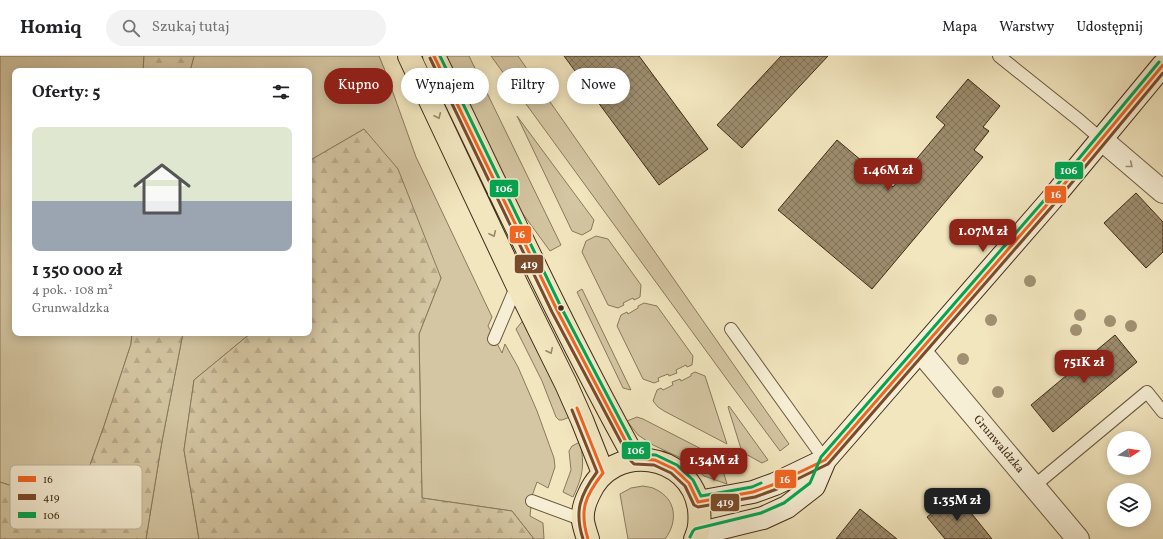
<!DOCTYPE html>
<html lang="pl">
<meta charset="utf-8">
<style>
:root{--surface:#fff;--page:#f2f2f2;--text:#202124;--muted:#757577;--line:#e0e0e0;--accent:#8f2418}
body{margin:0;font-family:Vollkorn,serif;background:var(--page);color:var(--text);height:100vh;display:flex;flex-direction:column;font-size:15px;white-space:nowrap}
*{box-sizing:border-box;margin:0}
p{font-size:13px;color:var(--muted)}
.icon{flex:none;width:22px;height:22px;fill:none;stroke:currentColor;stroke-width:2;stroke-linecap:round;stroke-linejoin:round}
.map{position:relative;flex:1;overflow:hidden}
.side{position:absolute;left:12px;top:12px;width:300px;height:268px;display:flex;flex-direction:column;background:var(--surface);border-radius:8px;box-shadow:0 2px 10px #0003}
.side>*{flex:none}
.top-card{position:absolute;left:324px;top:12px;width:380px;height:36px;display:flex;gap:8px}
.needle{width:26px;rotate:78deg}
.fabs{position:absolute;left:1107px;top:375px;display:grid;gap:8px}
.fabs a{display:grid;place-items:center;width:44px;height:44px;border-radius:50%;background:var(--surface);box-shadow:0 2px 10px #0003;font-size:20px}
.price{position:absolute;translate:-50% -34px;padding:0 9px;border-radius:8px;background:var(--accent);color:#fff;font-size:13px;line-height:26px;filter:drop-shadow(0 1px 2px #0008)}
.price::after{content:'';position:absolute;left:50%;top:24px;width:12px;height:9px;margin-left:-6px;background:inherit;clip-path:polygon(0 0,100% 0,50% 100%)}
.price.current{background:#222;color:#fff}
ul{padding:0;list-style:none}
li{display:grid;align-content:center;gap:8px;height:212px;padding:0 20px}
li span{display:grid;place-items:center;height:124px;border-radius:8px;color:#555}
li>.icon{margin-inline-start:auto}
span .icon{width:72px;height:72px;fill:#fffc;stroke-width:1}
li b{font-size:17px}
h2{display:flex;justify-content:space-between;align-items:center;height:48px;padding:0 20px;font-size:17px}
.chip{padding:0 14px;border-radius:18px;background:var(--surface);box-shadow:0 2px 10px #0003;font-size:14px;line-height:36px}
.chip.current{background:var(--accent);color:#fff}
header{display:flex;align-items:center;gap:24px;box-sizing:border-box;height:56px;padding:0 20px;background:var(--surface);border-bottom:1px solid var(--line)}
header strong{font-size:19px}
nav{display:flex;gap:22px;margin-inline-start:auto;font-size:14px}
.search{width:280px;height:36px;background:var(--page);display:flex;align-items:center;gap:10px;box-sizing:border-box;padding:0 14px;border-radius:22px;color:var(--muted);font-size:15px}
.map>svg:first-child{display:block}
.green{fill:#d4c6a2;stroke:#8a795c}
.forest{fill:url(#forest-firs);stroke:#8a795c}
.building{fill:url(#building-cross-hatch);stroke:#402c17}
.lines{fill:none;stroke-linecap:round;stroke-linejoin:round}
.service-casing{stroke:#6c5a41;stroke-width:14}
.minor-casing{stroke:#6c5a41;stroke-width:24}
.secondary-casing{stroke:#402c17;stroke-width:24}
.primary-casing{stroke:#402c17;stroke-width:24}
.service{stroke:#f7efd5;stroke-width:12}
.minor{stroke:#f7efd5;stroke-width:22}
.secondary{stroke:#f7efd5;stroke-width:22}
.primary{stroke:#f2e6bf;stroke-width:22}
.bus-1-casing{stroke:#f7efd5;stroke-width:6}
.bus-2-casing{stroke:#f7efd5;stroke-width:6}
.bus-3-casing{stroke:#f7efd5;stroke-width:6}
.bus-1{stroke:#f26522;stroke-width:3}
.bus-2{stroke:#7a4b2a;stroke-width:3}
.bus-3{stroke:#00a651;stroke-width:3}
.tree{fill:#a19172}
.oneway{stroke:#99896b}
.oneway2{stroke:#9c8e76}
.bus-dot{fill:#402c17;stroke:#f7efd5;stroke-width:1.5}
.labels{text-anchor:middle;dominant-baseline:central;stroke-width:4;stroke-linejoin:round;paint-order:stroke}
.street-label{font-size:12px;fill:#402c17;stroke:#f7efd5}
.key{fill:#f7efd5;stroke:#c0b49c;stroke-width:1}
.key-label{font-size:11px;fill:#402c17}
.line-badge{stroke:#f7efd5;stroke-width:1.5}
.badge-label{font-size:11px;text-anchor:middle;font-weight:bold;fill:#fff}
</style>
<header>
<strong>Homiq</strong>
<div class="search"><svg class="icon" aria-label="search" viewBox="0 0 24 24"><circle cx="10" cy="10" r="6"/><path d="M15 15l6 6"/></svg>Szukaj tutaj</div>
<nav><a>Mapa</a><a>Warstwy</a><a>Udostępnij</a></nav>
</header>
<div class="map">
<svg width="1163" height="483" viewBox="0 0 1163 483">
<defs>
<pattern id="forest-firs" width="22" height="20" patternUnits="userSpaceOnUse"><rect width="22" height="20" fill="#d4c6a2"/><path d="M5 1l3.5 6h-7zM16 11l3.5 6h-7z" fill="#b7aa8b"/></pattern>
<pattern id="building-cross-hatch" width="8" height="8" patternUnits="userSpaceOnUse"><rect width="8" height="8" fill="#9d8d6e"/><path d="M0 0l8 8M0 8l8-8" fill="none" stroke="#817359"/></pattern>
</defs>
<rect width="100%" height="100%" fill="#f2e6bf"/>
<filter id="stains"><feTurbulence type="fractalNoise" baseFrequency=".005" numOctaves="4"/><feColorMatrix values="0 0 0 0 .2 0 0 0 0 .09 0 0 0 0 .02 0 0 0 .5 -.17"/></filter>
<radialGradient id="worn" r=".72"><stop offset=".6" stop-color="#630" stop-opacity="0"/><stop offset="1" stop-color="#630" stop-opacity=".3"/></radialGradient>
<path class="green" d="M0,0h144l-1,15h-128v262h117l-1,11 -27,82 -29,81 -75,-25z
M194,0h185l7,17 30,84 76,160 -4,9 14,27 3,-9 13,23 19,44 17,47 1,9 -7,21 -11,-6 -5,14 -2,20 13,7 1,16h-10l-22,-28 -90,-13 -3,-164 22,-56 -77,-149 -55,32v-90h-119z
M444,0h25l92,189 -11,6 -35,-48z
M491,0h27l271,388 -9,7 -49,-66z
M517,60l77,104 -3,10 -9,5 -10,-4z
M596,180l12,3 33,46 -1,12 -6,3 -1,-2 -10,5 1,2 -6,3 -10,-3 -26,-53 4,-11z
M582,233l49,101 -8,-2 -46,-96z
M644,247l13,3 36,50 -1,9 -5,2 -1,-2 -10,5 1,3 -8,3 -1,-2 -10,4 1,3 -5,2 -11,-4 -26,-53 4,-11 6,-3 1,2 10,-6v-2z
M525,262l45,99 -8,3h-3l-3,-3 -14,-36 -26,-52z
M183,277h68l-57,47 -10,70 15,89h-53l16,-98z
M695,316l10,4 22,68 -63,-33 -6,-4 -5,-6 4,-11 4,-2 2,2 10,-5 -1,-3 8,-3 1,2 10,-5v-2z
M729,350l39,54 -6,3 -20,-11 -14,-45z
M637,361l6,2 74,38 4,7 6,20 -23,-8 -21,-17 -30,-14 -15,-10 -11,-14z
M580,386c5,23 3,34 -7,55l-10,-5 8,-22 -2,-19 3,-5z
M643,430c4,1 9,1 12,3 22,10 23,33 10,50h-37l-8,-45 11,-6z"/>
<path class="forest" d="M144,0h50l-4,15h-47z
M364,73l34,40 43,109 -22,56 3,164 90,13 22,28h-335l-15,-89 10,-70 57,-47h58v-172z
M132,277h51l-21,108 -16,98h-146v-57l75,25 29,-81 27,-82z"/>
<path class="building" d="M564,0h75l69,93 -49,36z
M781,0h47l-86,92 -25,-23z
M968,23l32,27 -17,21 6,4 -15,19 9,7 -111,132 -94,-79 59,-70 56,47 52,-62 -9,-8z
M1136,137l27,29v30l-17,16 -42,-45z
M1115,279l22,27 -84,70 -22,-27z
M956,438l36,45h-47l-18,-22z
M860,453l37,30h-61z"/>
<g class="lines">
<g class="service-casing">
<path id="service" d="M999,0l80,64 22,19
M731,273l94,131
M494,283l23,-54
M1034,430l113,-94 16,20
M532,445l51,19"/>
</g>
<g class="minor-casing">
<g id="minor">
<path d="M1101,83l62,53"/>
<path id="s1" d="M920,295l158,188"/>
</g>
</g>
<g class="secondary-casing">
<path id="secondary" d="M698,446l55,-10 22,-8 50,-24
M697,478l66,-16 24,-11 27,-21 11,-26 226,-260 112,-135"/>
</g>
<g class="primary-casing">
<path id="primary" d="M409,0l108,229 49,99 16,36 21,53
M434,0c66,135 128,272 201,403
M588,483c-2,-6 -4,-12 -5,-18 -1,-9 2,-19 6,-27 23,-53 102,-42 110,15 1,10 1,21 -4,30"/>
</g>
<use href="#service" class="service"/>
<use href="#minor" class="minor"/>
<use href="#secondary" class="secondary"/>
<use href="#primary" class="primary"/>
<g class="bus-1-casing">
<path id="bus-1" d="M434,0l123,254 78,149 20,1 19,9 15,14 9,19 55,-10 22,-8 50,-24 226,-260 112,-135
M577,352l26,65c-18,23 -24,37 -15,66"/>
</g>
<g class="bus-2-casing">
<path id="bus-2" d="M430,2l122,254 79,149 3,3 20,1 17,8 14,13 9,19 4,2 57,-10 22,-8 51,-25 227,-261 108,-130
M572,354l25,62c-17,23 -23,39 -14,67"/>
</g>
<g class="bus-3-casing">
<path id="bus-3" d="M440,0l121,251 77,147 18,1 21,10 16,15 8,16 51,-9 9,-4
M690,481l3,-6 2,-2 66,-16 23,-10 26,-20 11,-26 226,-260 112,-135"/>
</g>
<use href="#bus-1" class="bus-1"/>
<use href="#bus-2" class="bus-2"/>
<use href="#bus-3" class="bus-3"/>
</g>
<g class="tree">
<circle cx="1030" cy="225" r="6"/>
<circle cx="1080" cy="259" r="6"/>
<circle cx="991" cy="264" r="6"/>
<circle cx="1110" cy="265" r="6"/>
<circle cx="1131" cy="270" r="6"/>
<circle cx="1076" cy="274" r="6"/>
<circle cx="963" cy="303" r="6"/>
<circle cx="998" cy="336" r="6"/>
</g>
<defs><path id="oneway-chevron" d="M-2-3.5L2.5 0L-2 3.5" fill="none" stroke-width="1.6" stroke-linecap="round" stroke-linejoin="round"/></defs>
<g class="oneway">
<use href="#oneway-chevron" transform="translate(438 60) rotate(65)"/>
<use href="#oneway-chevron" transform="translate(493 178) rotate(65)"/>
<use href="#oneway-chevron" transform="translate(550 295) rotate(64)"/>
</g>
<use class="oneway2" href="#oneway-chevron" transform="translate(1130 109) rotate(39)"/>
<circle class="bus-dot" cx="561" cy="252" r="3.5"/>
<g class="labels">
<g class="street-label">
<text stroke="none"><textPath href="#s1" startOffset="122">Grunwaldzka</textPath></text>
</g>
</g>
<rect x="10" y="409" width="132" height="64" rx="6" class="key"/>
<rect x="18" y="420" width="18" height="6" fill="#f26522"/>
<rect x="18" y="438" width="18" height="6" fill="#7a4b2a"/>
<rect x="18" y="456" width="18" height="6" fill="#00a651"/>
<g class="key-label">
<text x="43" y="427">16</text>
<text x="43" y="445">419</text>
<text x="43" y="463">106</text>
</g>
<g class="line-badge">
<rect x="1054" y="105" width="30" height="19" rx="4" fill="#00a651"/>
<rect x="489" y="123" width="30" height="19" rx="4" fill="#00a651"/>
<rect x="1044" y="129" width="23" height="19" rx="4" fill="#f26522"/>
<rect x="509" y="169" width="23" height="19" rx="4" fill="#f26522"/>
<rect x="514" y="198" width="30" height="20" rx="4" fill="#7a4b2a"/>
<rect x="621" y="385" width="30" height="19" rx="4" fill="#00a651"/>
<rect x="774" y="413" width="23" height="20" rx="4" fill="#f26522"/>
<rect x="710" y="437" width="30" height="19" rx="4" fill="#7a4b2a"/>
</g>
<g class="badge-label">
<text x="1069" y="118">106</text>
<text x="504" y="136">106</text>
<text x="1056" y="142">16</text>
<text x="520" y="182">16</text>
<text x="529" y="212">419</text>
<text x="636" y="398">106</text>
<text x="785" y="427">16</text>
<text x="725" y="450">419</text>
</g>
<rect width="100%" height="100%" filter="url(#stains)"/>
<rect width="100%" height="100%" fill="url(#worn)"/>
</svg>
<div class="fabs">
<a><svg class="needle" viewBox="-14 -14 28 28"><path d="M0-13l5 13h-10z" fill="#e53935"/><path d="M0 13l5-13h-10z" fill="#757577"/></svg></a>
<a><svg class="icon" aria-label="layers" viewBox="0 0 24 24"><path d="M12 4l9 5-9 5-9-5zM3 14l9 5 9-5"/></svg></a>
</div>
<b class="price" style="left:888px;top:136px">1.46M zł</b>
<b class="price" style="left:983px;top:197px">1.07M zł</b>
<b class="price" style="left:1084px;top:328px">751K zł</b>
<b class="price" style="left:714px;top:426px">1.34M zł</b>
<b class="price current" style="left:957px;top:466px">1.35M zł</b>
<div class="top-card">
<a class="chip current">Kupno</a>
<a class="chip">Wynajem</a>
<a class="chip">Filtry</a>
<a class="chip">Nowe</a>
</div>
<section class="side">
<h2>Oferty: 5<svg class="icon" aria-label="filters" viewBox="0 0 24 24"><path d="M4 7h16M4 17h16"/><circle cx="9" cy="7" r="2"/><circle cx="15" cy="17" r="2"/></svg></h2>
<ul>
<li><span style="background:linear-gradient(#dfe7d0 60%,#9aa5b1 0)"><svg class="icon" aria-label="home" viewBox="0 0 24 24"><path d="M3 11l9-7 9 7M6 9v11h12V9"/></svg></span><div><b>1 350 000 zł</b><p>4 pok. · 108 m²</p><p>Grunwaldzka</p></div></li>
</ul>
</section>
</div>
